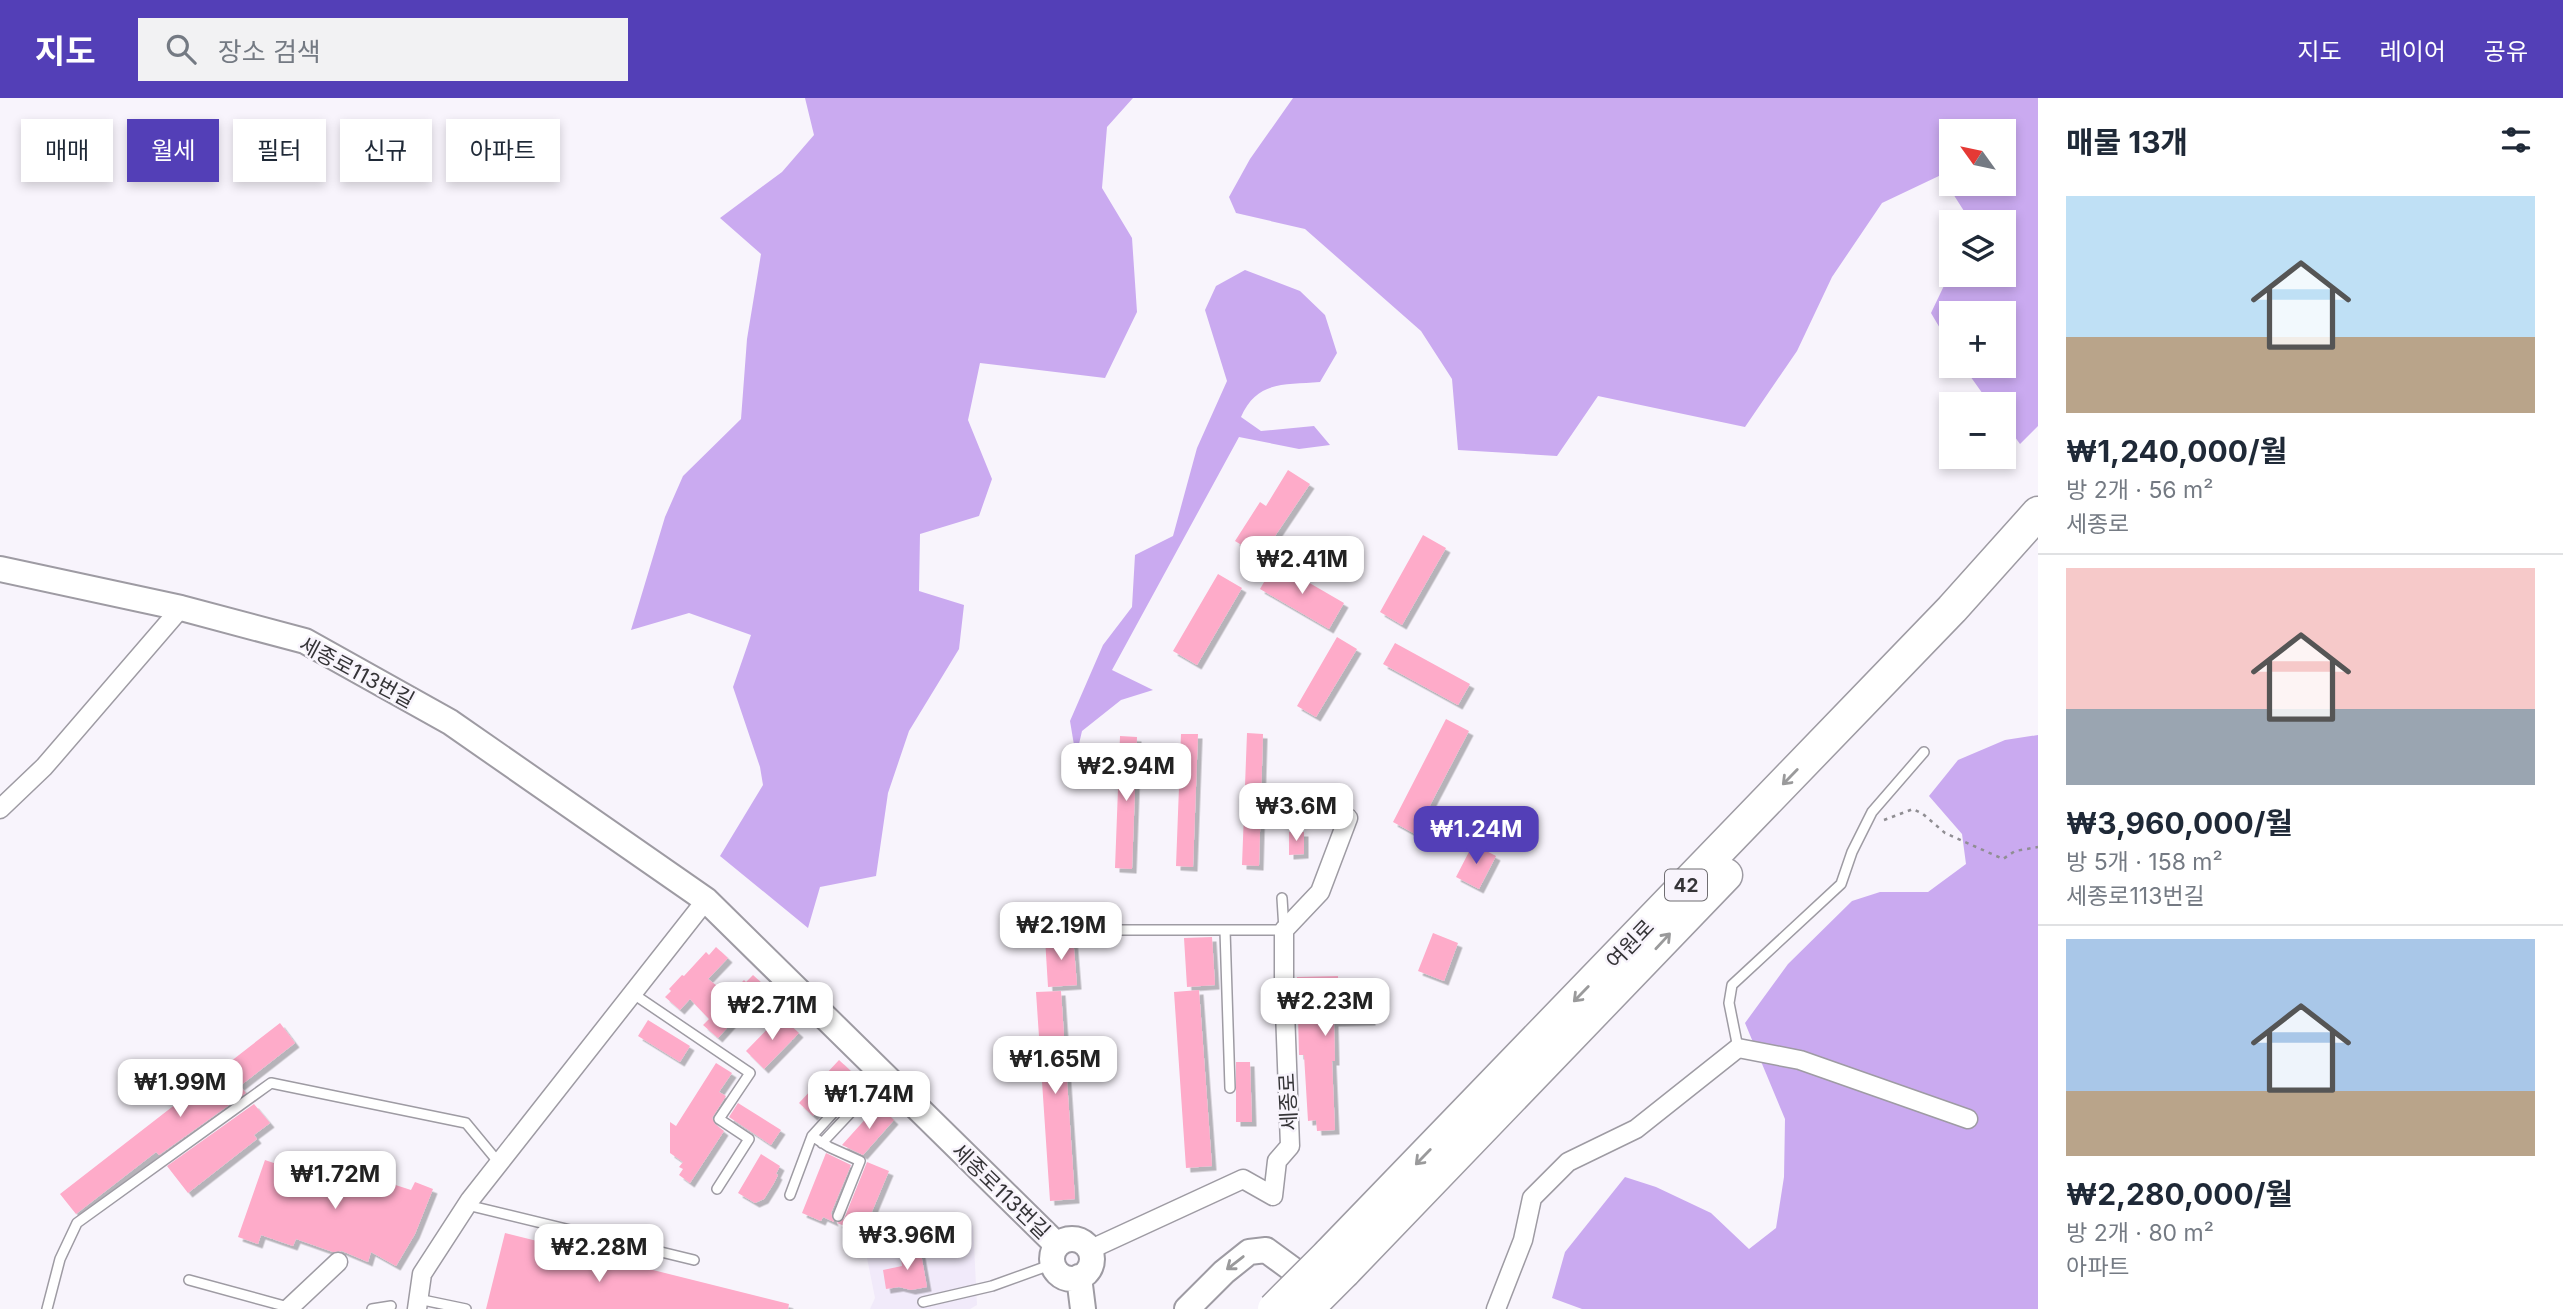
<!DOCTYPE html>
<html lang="ko">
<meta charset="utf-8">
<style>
:root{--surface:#fff;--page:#f2f2f3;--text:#1f2937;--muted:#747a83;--line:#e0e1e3;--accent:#533fb7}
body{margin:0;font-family:Inter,"Noto Sans KR",sans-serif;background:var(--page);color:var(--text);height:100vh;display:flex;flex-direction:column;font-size:26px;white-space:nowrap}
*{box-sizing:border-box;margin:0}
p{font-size:23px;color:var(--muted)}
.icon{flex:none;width:38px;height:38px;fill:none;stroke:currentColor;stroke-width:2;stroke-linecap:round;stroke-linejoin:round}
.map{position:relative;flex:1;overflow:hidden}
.side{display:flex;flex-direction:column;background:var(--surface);width:525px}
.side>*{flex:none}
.top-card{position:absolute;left:21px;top:21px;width:665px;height:63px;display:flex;gap:14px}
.needle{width:46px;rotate:303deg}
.tools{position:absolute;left:1939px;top:21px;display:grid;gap:14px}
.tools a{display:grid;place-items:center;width:77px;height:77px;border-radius:0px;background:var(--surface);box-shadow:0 4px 10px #0003;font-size:35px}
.price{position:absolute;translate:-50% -60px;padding:0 16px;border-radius:14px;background:#fff;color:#222;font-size:23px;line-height:46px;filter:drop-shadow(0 2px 4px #0008)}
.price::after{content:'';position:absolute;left:50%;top:42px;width:21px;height:16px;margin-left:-10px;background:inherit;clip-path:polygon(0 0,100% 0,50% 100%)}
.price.on{background:var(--accent);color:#fff}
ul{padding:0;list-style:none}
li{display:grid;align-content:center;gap:14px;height:371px;padding:0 28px}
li+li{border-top:2px solid var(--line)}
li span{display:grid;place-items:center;height:217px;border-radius:0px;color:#555}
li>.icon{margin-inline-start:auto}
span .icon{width:126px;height:126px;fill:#fffc;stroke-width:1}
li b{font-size:30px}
h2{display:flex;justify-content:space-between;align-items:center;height:84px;padding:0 28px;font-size:30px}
.pill{padding:0 24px;border-radius:0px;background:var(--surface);box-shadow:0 4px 10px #0003;font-size:24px;line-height:63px}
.pill.on{background:var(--accent);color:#fff}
header{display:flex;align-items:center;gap:42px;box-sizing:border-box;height:98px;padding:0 35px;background:var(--accent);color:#fff}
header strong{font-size:33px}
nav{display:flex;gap:38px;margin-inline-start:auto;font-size:24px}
.search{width:490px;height:63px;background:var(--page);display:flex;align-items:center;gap:18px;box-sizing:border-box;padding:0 24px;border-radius:0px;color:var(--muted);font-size:26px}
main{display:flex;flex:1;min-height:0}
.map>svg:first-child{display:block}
.built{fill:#f1eafa}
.forest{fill:#caaaf0;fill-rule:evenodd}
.building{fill:#feabc9;filter:url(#shadow)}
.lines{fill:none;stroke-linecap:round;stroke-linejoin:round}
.lane-casing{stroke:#9e9ba3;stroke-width:12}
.street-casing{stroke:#9e9ba3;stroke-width:21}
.secondary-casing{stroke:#9e9ba3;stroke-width:28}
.highway-casing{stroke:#9e9ba3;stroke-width:35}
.path{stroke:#908e93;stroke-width:2.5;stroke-dasharray:3.5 5;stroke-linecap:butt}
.lane{stroke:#fff;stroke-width:9}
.street{stroke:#fff;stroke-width:18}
.secondary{stroke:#fff;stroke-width:24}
.highway{stroke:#fff;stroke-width:32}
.highway-bridge-casing{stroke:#9e9ba3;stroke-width:35;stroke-linecap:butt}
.highway-bridge{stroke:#fff;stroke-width:32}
.oneway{stroke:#9a9a9b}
.labels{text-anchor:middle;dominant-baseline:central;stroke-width:5;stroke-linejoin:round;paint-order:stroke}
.shield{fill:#f8f4fc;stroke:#706e72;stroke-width:2}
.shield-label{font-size:19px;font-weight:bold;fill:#353437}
.street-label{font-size:21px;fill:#353437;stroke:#f8f4fc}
</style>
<header>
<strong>지도</strong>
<div class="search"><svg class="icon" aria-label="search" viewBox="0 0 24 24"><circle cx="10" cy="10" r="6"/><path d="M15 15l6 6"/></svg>장소 검색</div>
<nav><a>지도</a><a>레이어</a><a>공유</a></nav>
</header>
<main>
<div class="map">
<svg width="2038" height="1211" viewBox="0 0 2038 1211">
<defs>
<filter id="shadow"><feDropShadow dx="4.5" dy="4.5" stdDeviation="0" flood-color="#0004"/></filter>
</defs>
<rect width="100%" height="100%" fill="#f8f4fc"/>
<path class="built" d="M973,1127l4,80 -7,4h-100l5,-11 -8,-40z"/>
<path class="forest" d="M805,0h328l-26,29 -5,61 30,50 5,74 -32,66 -125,-15 -12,57 24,59 -13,37 -59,18 -1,57 45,14 -5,44 -50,82 -21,62 -12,83 -56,11 -12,41 -88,-72 43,-71 -3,-18 -27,-80 18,-52 -62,-22 -58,17 34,-113 18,-41 58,-57 6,-80 14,-85 -41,-36 62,-46 32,-37z
M1293,0h745v328l-18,18 -16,-22v-18h-14l-27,-38h41v-53h-53v34l-20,-34 20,-42v4h53v-53h-33l-30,-47 -59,28 -50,74 -35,74 -52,76 -147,-31 -41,60 -99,-6 -6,-71 -31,-48 -116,-102 -69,-16 -7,-16 21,-38zM2004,33v53h-53v-53z
M1245,172l55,21 25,24 12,38 -17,29c-35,3 -63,-2 -79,35l20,14 53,-5 16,19 -31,4 -60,-12 -127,233 41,20 -32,10 -39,31 -6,26 -6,-36 33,-76 29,-38 3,-52 38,-19 24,-88 30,-67 -22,-71 11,-24z
M2038,637v574h-456l-30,-11 13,-46 60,-75 31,10 55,26 38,36 27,-21 8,-51 1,-58 -40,-96 43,-59 64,-63 28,-9h48l38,-28 -4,-30 -33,-38 29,-36 47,-20z"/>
<path class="building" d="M1288,372l22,14 -49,73 -26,-16 25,-39 6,4z
M1423,437l23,13 -44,77 -22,-13z
M1275,465l69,40 -15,26 -69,-40z
M1218,476l24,14 -45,77 -24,-14z
M1337,539l20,12 -41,68 -19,-11z
M1395,545l75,41 -12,21 -75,-41z
M1446,621l23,12 -54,103 -22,-12z
M1247,635l16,1 -4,132 -17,-1z
M1181,636h17l-5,133 -17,-1z
M1120,638l17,1 -5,132 -17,-1z
M1289,734h15v22l-15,1z
M1473,746l23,12 -17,33 -23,-12z
M1433,835l25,10 -14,38 -26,-10z
M1073,838l4,49 -29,2 -3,-49z
M1212,839l3,48 -28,2 -3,-49z
M716,849l12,11 -20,21 21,16 15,-15 2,2 7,-7 12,11 -47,52 -15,-13 6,-6 -19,-20 -10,11 -15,-13 6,-6 -2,-2 13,-14 2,1 22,-24 3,3z
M1338,878v8h15v9h17l1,28 -37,1 1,39h-3l3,69 -18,1 -1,-11 -8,1 -4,-66h-5l-2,-78z
M1199,892l13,176 -26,2 -12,-176z
M1061,893l14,208 -25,2 -14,-209z
M780,918l19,17 -35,36 -18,-18z
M648,922l42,26 -10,16 -42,-26z
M280,925l15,20 -55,43 6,7 -87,62 -3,-3 -80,62 -16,-20z
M839,962l14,13 -40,43 -14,-13z
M1236,964h14l2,60h-16z
M716,965l16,10 -13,19 7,4 -14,22 3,6 9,7 -34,52 -11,-8 4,-6 -4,-2 4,-5 -13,-9v-31l6,4z
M738,1005l43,27 -10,15 -42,-28z
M254,1006l16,19 -16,12 3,4 -69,54 -21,-27z
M878,1007l16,15 -31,35 -21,-10z
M826,1055l25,12 -20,48 3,9 -11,-5 -2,4 -19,-8z
M761,1056l19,12 -4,8 2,1 -4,8 -10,16 -9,4 -17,-10z
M265,1062l32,11 3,-9 37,13 3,-8 71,23 4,-8 18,7 -18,45 -19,32 -25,-14 -3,10 -26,-11 -9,1 -37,-13 -3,7 -32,-11 -3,9 -20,-7z
M867,1064l22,9 -26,62 -26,-10 7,-4z
M505,1135l284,71 -1,5h-302z
M920,1150l7,39 -16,3 -12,-3 -13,2 -3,-19 19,-4 -2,-15z"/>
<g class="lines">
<g class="lane-casing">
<path id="lane" d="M1031,824l53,1 13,7h187l-2,-32
M1225,832l5,158
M632,895l118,80 -31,46 30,20 -32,50
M1738,950l-9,-45 3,-18 109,-101 11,-32 20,-40 52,-60
M812,1038l17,11 31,14 -22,55
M822,1045l61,-65
M790,1097l22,-59 62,-68
M467,1107l227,55
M189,1182l99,27
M418,1201l48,10
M923,1204l69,-16 61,-22
M47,1211l13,-50 17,-36 194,-140 195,40 33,40
M372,1211l19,-3"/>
</g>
<g class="street-casing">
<path id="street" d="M0,711l44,-42 137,-159
M1089,1152l154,-71 30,17 4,-35 13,-15 -6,-162v-54l36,-38 28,-74
M288,1211l50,-47
M417,1211l5,-35 48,-74 236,-300
M1496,1211l27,-69 9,-42 36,-36 68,-33 102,-81 62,12 168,59"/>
</g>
<g class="secondary-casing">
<path id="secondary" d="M0,471l181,39 124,33 145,81 256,178 351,345
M1052 1161a20 20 0 1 1 40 0a20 20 0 1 1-40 0Z
M1079,1179l4,32
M1187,1211l37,-37 25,-20 17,-2 26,19"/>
</g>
<g class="highway-casing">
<path id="highway" d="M1329,1156l623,-645 86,-96
M1344,1174l382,-397"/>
</g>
<path class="path" d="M1884,722l29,-11 10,5 22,19 58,26 12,-8 23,-4"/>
<use href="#lane" class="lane"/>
<use href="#street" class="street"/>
<use href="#secondary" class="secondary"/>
<use href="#highway" class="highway"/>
<g class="highway-bridge-casing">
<path id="highway-bridge" d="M1274,1211l55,-55
M1307,1211l37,-37"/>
</g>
<use href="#highway-bridge" class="highway-bridge"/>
</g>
<defs><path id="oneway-shaft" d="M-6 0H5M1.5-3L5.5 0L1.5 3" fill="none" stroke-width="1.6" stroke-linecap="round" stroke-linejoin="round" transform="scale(1.75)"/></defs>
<g class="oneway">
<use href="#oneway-shaft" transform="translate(1790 679) rotate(134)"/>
<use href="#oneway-shaft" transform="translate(1663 843) rotate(-47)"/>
<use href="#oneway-shaft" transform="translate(1581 896) rotate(134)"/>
<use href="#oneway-shaft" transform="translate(1423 1059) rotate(134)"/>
<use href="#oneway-shaft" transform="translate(1235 1165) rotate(142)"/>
</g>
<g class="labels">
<rect class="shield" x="1665" y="771.5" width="42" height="31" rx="5"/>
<g class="shield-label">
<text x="1686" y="787">42</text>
</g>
<g class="street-label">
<text transform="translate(357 574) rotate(28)">세종로113번길</text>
<text transform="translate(1630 846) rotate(-46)">여원로</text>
<text transform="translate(1288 1004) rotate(-93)">세종로</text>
<text transform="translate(1001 1093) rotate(44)">세종로113번길</text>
</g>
</g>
</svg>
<div class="tools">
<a><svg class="needle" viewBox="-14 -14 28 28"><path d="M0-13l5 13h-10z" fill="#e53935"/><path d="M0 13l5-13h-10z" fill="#747a83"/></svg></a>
<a><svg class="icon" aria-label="layers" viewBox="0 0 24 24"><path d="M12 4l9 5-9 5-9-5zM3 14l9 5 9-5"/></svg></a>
<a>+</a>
<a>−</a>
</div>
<b class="price" style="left:1302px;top:498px">₩2.41M</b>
<b class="price" style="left:1126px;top:705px">₩2.94M</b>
<b class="price" style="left:1296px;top:745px">₩3.6M</b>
<b class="price on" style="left:1476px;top:768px">₩1.24M</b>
<b class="price" style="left:1061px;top:864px">₩2.19M</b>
<b class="price" style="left:1325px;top:940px">₩2.23M</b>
<b class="price" style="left:772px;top:944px">₩2.71M</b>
<b class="price" style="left:1055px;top:998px">₩1.65M</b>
<b class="price" style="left:180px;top:1021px">₩1.99M</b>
<b class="price" style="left:869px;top:1033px">₩1.74M</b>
<b class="price" style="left:335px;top:1113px">₩1.72M</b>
<b class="price" style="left:907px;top:1174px">₩3.96M</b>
<b class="price" style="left:599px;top:1186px">₩2.28M</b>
<div class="top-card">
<a class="pill">매매</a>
<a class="pill on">월세</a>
<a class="pill">필터</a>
<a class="pill">신규</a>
<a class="pill">아파트</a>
</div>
</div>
<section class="side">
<h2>매물 13개<svg class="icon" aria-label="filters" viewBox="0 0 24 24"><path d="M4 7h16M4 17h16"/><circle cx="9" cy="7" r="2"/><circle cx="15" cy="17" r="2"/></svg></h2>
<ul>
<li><span style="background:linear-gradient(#bfe0f5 65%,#b9a48a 0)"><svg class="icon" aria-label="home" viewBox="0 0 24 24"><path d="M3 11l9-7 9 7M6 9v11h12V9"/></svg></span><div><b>₩1,240,000/월</b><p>방 2개 · 56 m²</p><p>세종로</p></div></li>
<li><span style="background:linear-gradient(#f6c9c9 65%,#9aa5b1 0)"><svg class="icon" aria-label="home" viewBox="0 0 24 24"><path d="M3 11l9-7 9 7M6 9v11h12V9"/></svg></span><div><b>₩3,960,000/월</b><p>방 5개 · 158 m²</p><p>세종로113번길</p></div></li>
<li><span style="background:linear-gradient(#a9c7e8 70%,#b9a48a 0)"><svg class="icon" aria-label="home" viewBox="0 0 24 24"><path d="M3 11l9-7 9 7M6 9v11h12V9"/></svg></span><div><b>₩2,280,000/월</b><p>방 2개 · 80 m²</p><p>아파트</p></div></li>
</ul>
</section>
</main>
